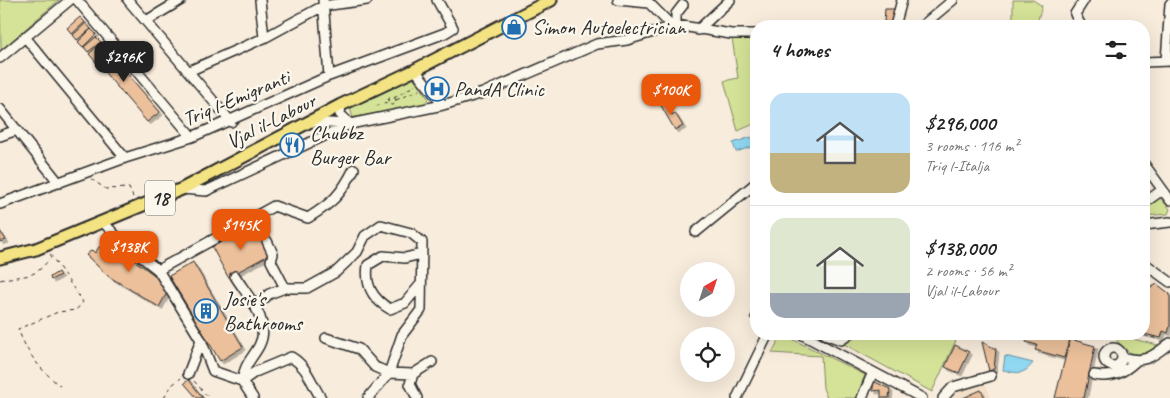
<!DOCTYPE html>
<meta charset="utf-8">
<style>
:root{--surface:#fff;--page:#f2f2f2;--text:#222;--muted:#767676;--line:#e0e0e0;--accent:#ea580c}
body{margin:0;font-family:Caveat,sans-serif;background:var(--page);color:var(--text);height:100vh;display:flex;flex-direction:column;font-size:19px;white-space:nowrap}
*{box-sizing:border-box;margin:0}
p{font-size:16px;color:var(--muted)}
.icon{flex:none;width:28px;height:28px;fill:none;stroke:currentColor;stroke-width:2;stroke-linecap:round;stroke-linejoin:round}
.map{position:relative;flex:1;overflow:hidden}
.side{position:absolute;left:750px;top:20px;width:400px;height:320px;display:flex;flex-direction:column;background:var(--surface);border-radius:20px;box-shadow:0 5px 20px #0002}
.side>*{flex:none}
.needle{width:32px;rotate:39deg}
.controls{position:absolute;left:680px;top:262px;display:grid;gap:10px}
.controls a{display:grid;place-items:center;width:55px;height:55px;border-radius:50%;background:var(--surface);box-shadow:0 5px 20px #0002;font-size:25px}
.price{position:absolute;translate:-50% -42px;padding:0 11px;border-radius:10px;background:var(--accent);color:#fff;font-size:16px;line-height:32px;filter:drop-shadow(0 1px 2px #0008)}
.price::after{content:'';position:absolute;left:50%;top:30px;width:15px;height:11px;margin-left:-8px;background:inherit;clip-path:polygon(0 0,100% 0,50% 100%)}
.price.active{background:#222;color:#fff}
ul{padding:0;list-style:none}
li{display:flex;align-items:center;gap:15px;height:125px;padding:0 20px}
li+li{border-top:1px solid var(--line)}
li span{display:grid;place-items:center;flex:none;width:140px;height:100px;border-radius:15px;color:#555}
li>.icon{margin-inline-start:auto}
span .icon{width:60px;height:60px;fill:#fffc;stroke-width:1}
li b{font-size:21px}
h2{display:flex;justify-content:space-between;align-items:center;height:60px;padding:0 20px;font-size:21px}
.map>svg:first-child{display:block}
.built{fill:#f4dfc8}
.green{fill:#d4e397;stroke:#808761}
.water{fill:#90d7f2;stroke:#6892a2}
.building{fill:#ebc09b;stroke:#2b2b2b;filter:url(#shadow)}
.lines{fill:none;stroke-linecap:round;stroke-linejoin:round}
.minor-casing{stroke:#2b2b2b;stroke-width:12}
.major-casing{stroke:#2b2b2b;stroke-width:15}
.path{stroke:#2b2b2b;stroke-width:1;stroke-dasharray:4 4;stroke-linecap:butt}
.minor{stroke:#fbf7ec;stroke-width:9}
.major{stroke:#f4e382;stroke-width:11}
.labels{text-anchor:middle;dominant-baseline:central;stroke-width:4.5;stroke-linejoin:round;paint-order:stroke}
.shield{fill:#fbf7ec;stroke:#696865;stroke-width:1}
.shield-label{font-size:20px;font-weight:bold;fill:#2b2b2b}
.poi-label{font-size:21px;fill:#2b2b2b;stroke:#fbf7ec;text-anchor:start}
.street-label{font-size:21px;fill:#2b2b2b;stroke:#fbf7ec}
</style>
<div class="map">
<svg width="1170" height="398" viewBox="0 0 1170 398">
<defs>
<filter id="shadow"><feDropShadow dx="3" dy="3" stdDeviation="0" flood-color="#0004"/></filter>
</defs>
<rect width="100%" height="100%" fill="#f8ecdc"/>
<filter id="ink" filterUnits="userSpaceOnUse"><feTurbulence type="fractalNoise" baseFrequency=".02" numOctaves="2"/><feDisplacementMap in="SourceGraphic" scale="10" xChannelSelector="R" yChannelSelector="G"/><feConvolveMatrix kernelMatrix="1 2 1 2 8 2 1 2 1" color-interpolation-filters="sRGB"/></filter>
<g filter="url(#ink)">
<path class="built" d="M986,385l5,13h-39l3,-4 15,-7z"/>
<path class="green" d="M0,0h59l-58,50z
M1013,0h20l9,6 -6,20h-23z
M754,37l-2,45 4,9v32l-18,8 -14,-50 14,-3 -6,-40z
M413,77l15,21 -2,6 -73,14 -3,-10z
M1160,198l10,11 -2,5 -24,2v-6z
M782,334l83,41 -9,23h-29l-4,-10 -2,-32 -49,-3z
M860,334h99l-27,58 -88,-48z
M1116,335l42,10v2c-18,12 -32,9 -43,-10z"/>
<path class="water" d="M751,137l3,9 -18,6 -3,-9z
M1005,356l28,7c-10,13 -16,10 -30,7z"/>
<path class="building" d="M885,9h10l-1,13h-10z
M80,17l5,5 -13,12 -5,-6z
M86,23l5,6 -14,11 -4,-5z
M91,29l5,5 -13,13 -5,-5z
M96,37l5,5 -13,10 -4,-5z
M101,43l59,69 -13,10 -58,-68z
M662,97l10,18 3,-2 8,13 -8,4 -16,-28z
M254,225l15,30 -41,22 -16,-30z
M0,231l6,9 -6,2z
M110,243l50,36 8,12 -9,16 -51,-31 -22,-21 6,-5 3,3 4,-6z
M193,262l50,85 -23,14 -51,-85z
M58,272l2,3 -9,5 -1,-3z
M1157,284l13,10v32l-2,7 -5,-2 -2,7 -17,-4v-42z
M756,305v16l-6,-3z
M1018,334h47l6,1 -7,23 -29,-8 2,-5 -11,-3 1,-4z
M1070,339l25,7 -11,52h-29z
M982,342l14,7 -2,20 -5,2z
M955,345l14,7 -10,21 -14,-6z
M189,380l14,18h-6l-13,-15z
M873,381l17,8 -1,9h-8v-8l-8,1z
M981,390l4,8h-22z"/>
<g class="lines">
<g class="minor-casing">
<path id="minor" d="M77,0l115,137
M128,0l103,122
M260,0l4,38
M323,0l6,76
M618,0l31,3 23,23
M146,21l35,-21
M676,25v-11l7,-9
M895,26l7,-26
M922,26l31,-26
M1081,26l-6,-12 9,-14
M698,30l32,-30
M25,37l100,121
M0,58l70,-58
M1166,61l4,-57
M1144,62l26,-1
M415,70l28,35
M189,71l75,-33 59,-32 44,-6
M341,105l-1,9 10,10
M0,109l59,74
M312,122l35,2
M0,136l17,-6
M1144,164l26,36
M182,189l24,2 144,-67 93,-19 40,-12 114,-49 30,-4 49,-15 55,9h25
M1144,203l18,-13
M0,204l125,-46 67,-21 137,-61 116,-43 8,-5 -16,-28
M103,222l15,16 40,32 43,70 -13,34
M1144,225l26,-3
M696,232l60,-49
M267,241l6,13 -2,7 14,27
M1144,263l26,19
M158,270l116,-64 34,12c24,-15 33,-23 46,-49
M235,276c13,21 37,45 24,70 -9,16 -13,15 -17,35
M420,285l-15,18 -15,6c-18,-10 -25,-24 -22,-44l15,-9 22,2 16,-4
M255,307l14,-13 16,-6h22l29,-16 21,-20 8,-16 16,-11 30,8 11,9 -1,68 -19,25 -13,38 -21,25
M801,334l121,64
M825,334l16,6 9,-6
M326,338l33,11 16,18 14,6 24,1 19,-12
M201,340l12,31 29,10 11,17
M1104 357a9 9 0 1 1 18 0a9 9 0 1 1-18 0Z
M1122,357c23,7 30,0 48,-14
M413,374l-3,10 7,14
M1094,375c18,3 28,-1 42,-14
M242,381l13,-9 36,-15c17,10 20,26 30,41
M737,398l31,-64
M862,398l11,-26
M943,398l10,-11 38,-11"/>
</g>
<g class="major-casing">
<path id="major" d="M0,258l36,-9 146,-60 159,-84 74,-35 136,-70"/>
</g>
<path class="path" d="M388 101a4 4 0 1 1 8 0a4 4 0 1 1-8 0Z
M394,98l21,-13
M396,100l23,-10
M376,106l11,-3
M91,179l15,10 23,-1 4,9
M50,254l33,48 -7,8 -18,2 -40,17c10,26 21,39 42,57
M0,280c27,-7 32,2 51,-23
M1136,334l23,5
M194,381l15,17
M164,398l8,-13 9,-7"/>
<use href="#minor" class="minor"/>
<use href="#major" class="major"/>
</g>
</g>
<defs>
<g id="shop-ring" transform="scale(1.25)"><circle r="9.5" fill="#fbf7ec" stroke="#1f6fb2" stroke-width="1.5"/><path d="M-5-2.5h2.3a2.7 3.5 0 0 1 5.4 0H5L5.5 6h-11ZM-1.5-2.5h3a1.5 2.3 0 0 0-3 0Z" fill="#1f6fb2"/></g>
<g id="hospital-ring" transform="scale(1.25)"><circle r="9.5" fill="#fbf7ec" stroke="#1f6fb2" stroke-width="1.5"/><path d="M-5-5h3v3.5h4V-5h3V5h-3V1.5h-4V5h-3Z" fill="#1f6fb2"/></g>
<g id="restaurant-ring" transform="scale(1.25)"><circle r="9.5" fill="#fbf7ec" stroke="#1f6fb2" stroke-width="1.5"/><path d="M-5-6h1v4h1v-4h1v4h1v-4h1v5L-1.5 .5V6h-2V.5L-5-1ZM5-6V6H3V1.5H1.5Q1.5-4 5-6Z" fill="#1f6fb2"/></g>
<g id="building-ring" transform="scale(1.25)"><circle r="9.5" fill="#fbf7ec" stroke="#1f6fb2" stroke-width="1.5"/><path d="M-4-6H4V6H1V3H-1V6H-4ZM-2.5-4.3h1.7v1.8h-1.7ZM.8-4.3h1.7v1.8H.8ZM-2.5-1h1.7V.8h-1.7ZM.8-1h1.7V.8H.8Z" fill="#1f6fb2"/></g>
</defs>
<g fill-rule="evenodd">
<use href="#shop-ring" x="514" y="27"/>
<use href="#hospital-ring" x="437" y="89"/>
<use href="#restaurant-ring" x="292" y="145"/>
<use href="#building-ring" x="206" y="311"/>
</g>
<g class="labels">
<rect class="shield" x="145" y="180.5" width="30" height="35" rx="4"/>
<g class="shield-label">
<text x="160" y="198">18</text>
</g>
<g class="poi-label">
<text x="532" y="27">Simon Autoelectrician</text>
<text x="454" y="89">PandA Clinic</text>
<text x="310" y="133">Chubbz<tspan x="310" dy="24">Burger Bar</tspan></text>
<text x="224" y="299">Josie's<tspan x="224" dy="24">Bathrooms</tspan></text>
</g>
<g class="street-label">
<text transform="translate(236 98) rotate(-23)">Triq l-Emigranti</text>
<text transform="translate(271 121) rotate(-27)">Vjal il-Labour</text>
</g>
</g>
</svg>
<div class="controls">
<a><svg class="needle" viewBox="-14 -14 28 28"><path d="M0-13l5 13h-10z" fill="#e53935"/><path d="M0 13l5-13h-10z" fill="#767676"/></svg></a>
<a><svg class="icon" aria-label="locate" viewBox="0 0 24 24"><circle cx="12" cy="12" r="6"/><path d="M12 2v4M12 18v4M2 12h4M18 12h4"/></svg></a>
</div>
<b class="price active" style="left:124px;top:83px">$296K</b>
<b class="price" style="left:671px;top:116px">$100K</b>
<b class="price" style="left:241px;top:251px">$145K</b>
<b class="price" style="left:129px;top:273px">$138K</b>
<section class="side">
<h2>4 homes<svg class="icon" aria-label="filters" viewBox="0 0 24 24"><path d="M4 7h16M4 17h16"/><circle cx="9" cy="7" r="2"/><circle cx="15" cy="17" r="2"/></svg></h2>
<ul>
<li><span style="background:linear-gradient(#bfe0f5 60%,#c2b280 0)"><svg class="icon" aria-label="home" viewBox="0 0 24 24"><path d="M3 11l9-7 9 7M6 9v11h12V9"/></svg></span><div><b>$296,000</b><p>3 rooms · 116 m²</p><p>Triq l-Italja</p></div></li>
<li><span style="background:linear-gradient(#dfe7d0 75%,#9aa5b1 0)"><svg class="icon" aria-label="home" viewBox="0 0 24 24"><path d="M3 11l9-7 9 7M6 9v11h12V9"/></svg></span><div><b>$138,000</b><p>2 rooms · 56 m²</p><p>Vjal il-Labour</p></div></li>
</ul>
</section>
</div>
